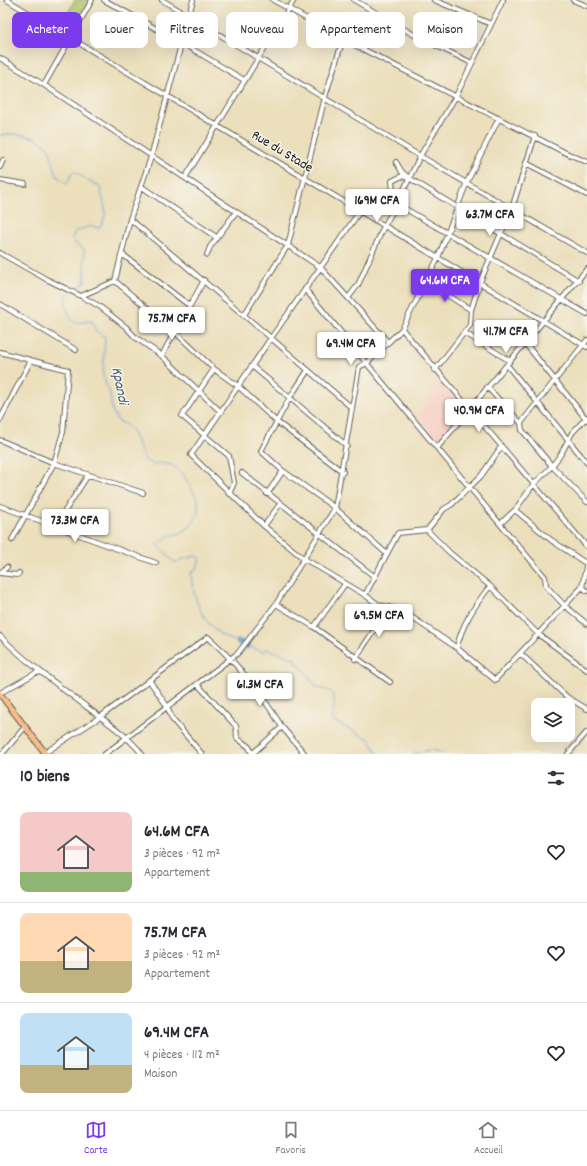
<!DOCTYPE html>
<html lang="fr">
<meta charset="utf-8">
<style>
:root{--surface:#fff;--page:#f2f2f3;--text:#2b2b33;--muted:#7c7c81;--line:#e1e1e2;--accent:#7c3aed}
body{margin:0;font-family:Dekko,sans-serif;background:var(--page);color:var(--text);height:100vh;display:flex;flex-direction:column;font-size:15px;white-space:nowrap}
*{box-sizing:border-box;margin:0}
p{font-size:13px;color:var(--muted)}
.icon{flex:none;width:22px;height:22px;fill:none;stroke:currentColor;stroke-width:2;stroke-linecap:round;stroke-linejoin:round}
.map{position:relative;height:754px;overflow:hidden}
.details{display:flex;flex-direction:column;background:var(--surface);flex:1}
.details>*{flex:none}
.top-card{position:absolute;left:12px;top:12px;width:563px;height:36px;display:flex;gap:8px}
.fabs{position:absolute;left:531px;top:698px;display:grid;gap:8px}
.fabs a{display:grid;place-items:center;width:44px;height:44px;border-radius:8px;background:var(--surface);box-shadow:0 4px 16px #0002;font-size:20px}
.price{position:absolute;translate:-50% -34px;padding:0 9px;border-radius:4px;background:#fff;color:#222;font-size:13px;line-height:26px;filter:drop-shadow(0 1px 2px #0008)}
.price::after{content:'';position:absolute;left:50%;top:24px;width:12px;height:9px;margin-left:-6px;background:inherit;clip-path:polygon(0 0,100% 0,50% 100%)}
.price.current{background:var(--accent);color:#fff}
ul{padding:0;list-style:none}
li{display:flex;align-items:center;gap:12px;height:100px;padding:0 20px}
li+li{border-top:1px solid var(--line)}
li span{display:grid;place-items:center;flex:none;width:112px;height:80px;border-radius:8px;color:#555}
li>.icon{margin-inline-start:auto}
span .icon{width:48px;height:48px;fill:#fffc;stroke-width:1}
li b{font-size:17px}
h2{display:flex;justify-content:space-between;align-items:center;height:48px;padding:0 20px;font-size:17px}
.pill{padding:0 14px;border-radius:8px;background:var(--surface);box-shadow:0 4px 16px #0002;font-size:14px;line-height:36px}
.pill.current{background:var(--accent);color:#fff}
.tab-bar{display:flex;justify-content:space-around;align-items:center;height:56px;border-top:1px solid var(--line);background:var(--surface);font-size:11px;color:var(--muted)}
.tab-bar a{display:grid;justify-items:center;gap:2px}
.tab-bar .current{color:var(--accent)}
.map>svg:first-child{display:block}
.built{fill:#f7d1c7}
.green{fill:#aec76c;stroke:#657244}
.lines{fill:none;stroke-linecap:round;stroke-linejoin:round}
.stream{stroke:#65a1d6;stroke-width:1}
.river{stroke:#65a1d6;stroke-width:6}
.minor-casing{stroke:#646054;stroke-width:6}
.major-casing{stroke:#646054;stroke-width:7}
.minor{stroke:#fff;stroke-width:4}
.major{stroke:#f9bc89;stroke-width:5}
.labels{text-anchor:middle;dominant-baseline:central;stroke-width:3;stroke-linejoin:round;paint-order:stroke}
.street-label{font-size:14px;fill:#1c1c1c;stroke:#f7f3e8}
.water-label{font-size:15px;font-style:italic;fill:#3d5870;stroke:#f7f3e8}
</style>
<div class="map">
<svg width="587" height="754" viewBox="0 0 587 754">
<rect width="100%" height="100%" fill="#f7f3e8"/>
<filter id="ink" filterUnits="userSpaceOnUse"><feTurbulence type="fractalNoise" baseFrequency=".025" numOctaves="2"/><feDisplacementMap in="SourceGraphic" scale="8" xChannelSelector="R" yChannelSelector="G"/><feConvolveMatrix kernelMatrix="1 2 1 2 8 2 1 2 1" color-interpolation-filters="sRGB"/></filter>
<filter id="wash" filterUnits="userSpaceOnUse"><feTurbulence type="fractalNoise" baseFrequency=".012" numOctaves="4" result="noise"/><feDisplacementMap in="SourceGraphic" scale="16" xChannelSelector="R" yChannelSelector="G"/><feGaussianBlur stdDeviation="0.9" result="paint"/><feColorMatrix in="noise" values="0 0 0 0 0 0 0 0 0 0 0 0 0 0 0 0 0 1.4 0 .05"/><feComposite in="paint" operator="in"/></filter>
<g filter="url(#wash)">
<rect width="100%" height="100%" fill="#ebdfbc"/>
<path class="built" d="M438,378l25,30v4l-25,31 -20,-24z"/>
<path class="green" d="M75,0h14l-19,31 -9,-5z"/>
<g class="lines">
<path class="stream" d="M0,135l15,-1 21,4 13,10 8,28 10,8 6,-13 27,16c3,15 10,28 -1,41l-8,-2 -15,5 -4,6 3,6 9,6 1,33 -11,9
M71,293l-5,1c-1,12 1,20 9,29l17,-2 4,10 9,6 -2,39 7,18 2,16 5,10 9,5 7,7 11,27 10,6 6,-2 12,2 11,9 15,26v13l-6,12 -11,8 -12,3 -12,8 18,19 8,-4 14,-3 3,3 -3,9 -6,4c1,29 16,64 48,70
M247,646l18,6v-3h2l28,10c6,11 16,17 21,28 4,2 9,2 13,4 9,5 4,22 2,29l38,19 9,15
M413,754c10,-4 21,-6 31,0"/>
<path class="river" d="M239,642l8,4"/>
</g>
</g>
<g filter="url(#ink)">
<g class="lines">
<g class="minor-casing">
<path id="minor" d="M7,0l580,347
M92,0l-48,85 276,182 68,75
M104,0l78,43 62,37
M162,0l258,156 167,97
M273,0l70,39 221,113 23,10
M354,0l62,36 56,27
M434,0l57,24
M573,0l14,6
M0,58l44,27
M396,162l6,10 7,6 170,103
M526,163l61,32
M0,167l3,-7
M185,178l109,-178
M409,178l-7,-2 -10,5 1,10 -2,4 6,9 190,110
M0,180l25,4
M142,187l74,50
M376,210l-3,-7 4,-9 14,1
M130,219l141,119 89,-127
M0,253l46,26 35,17 34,-15
M122,254l68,52
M207,255l3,-8 26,-35
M115,281l59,50 40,38 24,17 39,36 66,50
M115,281l15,-62 21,-62 42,-157
M427,282l44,28
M305,289l195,235
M81,296l18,10 27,21 9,10 27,19 59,56
M348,298l10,-13 26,-59 13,-22 23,-48 36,-60 47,-96
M0,304l76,46
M244,315l44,-70 37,-148 18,-58
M402,329l185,218
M465,333l45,28
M525,343l62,77
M0,352l68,18 -5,62 -9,31 -42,77
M162,356c12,-26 29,-50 42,-76
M507,365l80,98
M252,366l95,80
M214,369l-32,47 47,40 5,27 -5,11
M435,370l35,-45 1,-15 9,-28 32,-74 23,-72
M487,387l34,36 1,7 30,36 35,36
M352,408l-81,-70 -80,117 73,71 39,32 62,37 33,-62 29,-3 17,-21 7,-4 30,-29 20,-29
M587,417l-15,16 -11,21 -9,12 -19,19 -18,25 -15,14 45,53 1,9 18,19 23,19
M0,420l30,-58
M521,423l66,-83
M0,440l54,23 89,30
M437,448l150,-179
M242,473l133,104
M267,494l16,-23
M0,506l156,57
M515,510l36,30 36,24
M264,526l16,-22
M54,528l34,-53
M427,530l23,23 40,33 48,48 49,36
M387,554l-52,-46 24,-141 8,-4 35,-34 36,-71 29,-76 32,-64
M0,573l17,2 2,-2
M0,573l7,-6
M582,587l5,4
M365,595l14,10 22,5 56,38 38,32 87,-93 5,-25
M276,604l38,23 76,55
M314,627l31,-43
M0,636c27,27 58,49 88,72 19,14 40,28 54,46
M457,648c4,-23 19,-44 33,-62
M521,654l46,43 20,12
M355,659l34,-51
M149,680l18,26 5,13 30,35
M198,685l36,39 2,2 1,12 12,9 3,7
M0,693l36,-20 5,-1
M282,727l23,27
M2,754l23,-27
M43,754l57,-37 108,-80c29,26 53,56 74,90l-30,27
M105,754l133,-101 38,-49 59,-96 -52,-37 -22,-20 28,-52 19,-29
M568,754l19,-22"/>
</g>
<g class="major-casing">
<path id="major" d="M0,694l46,60"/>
</g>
<use href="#minor" class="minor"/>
<use href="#major" class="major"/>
</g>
</g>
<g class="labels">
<g class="street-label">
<text transform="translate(282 152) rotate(31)">Rue du Stade</text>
</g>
<g class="water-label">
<text transform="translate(119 386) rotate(79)">Kpandi</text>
</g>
</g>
</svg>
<div class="fabs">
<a><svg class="icon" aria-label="layers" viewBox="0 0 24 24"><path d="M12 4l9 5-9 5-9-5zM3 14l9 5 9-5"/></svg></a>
</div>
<b class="price" style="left:377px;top:223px">169M CFA</b>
<b class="price" style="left:490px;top:237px">63.7M CFA</b>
<b class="price current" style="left:445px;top:303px">64.6M CFA</b>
<b class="price" style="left:172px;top:341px">75.7M CFA</b>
<b class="price" style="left:506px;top:354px">41.7M CFA</b>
<b class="price" style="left:351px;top:366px">69.4M CFA</b>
<b class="price" style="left:479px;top:433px">40.9M CFA</b>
<b class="price" style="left:75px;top:543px">73.3M CFA</b>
<b class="price" style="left:379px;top:638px">69.5M CFA</b>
<b class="price" style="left:260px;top:707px">61.3M CFA</b>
<div class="top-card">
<a class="pill current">Acheter</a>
<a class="pill">Louer</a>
<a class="pill">Filtres</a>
<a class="pill">Nouveau</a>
<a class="pill">Appartement</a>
<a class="pill">Maison</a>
</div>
</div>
<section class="details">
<h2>10 biens<svg class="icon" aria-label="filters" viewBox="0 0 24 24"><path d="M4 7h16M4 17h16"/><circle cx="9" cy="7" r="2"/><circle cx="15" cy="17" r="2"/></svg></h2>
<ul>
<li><span style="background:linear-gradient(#f6c9c9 75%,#8fb573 0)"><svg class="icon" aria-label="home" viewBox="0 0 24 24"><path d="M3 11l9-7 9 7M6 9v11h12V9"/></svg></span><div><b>64.6M CFA</b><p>3 pièces · 92 m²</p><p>Appartement</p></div><svg class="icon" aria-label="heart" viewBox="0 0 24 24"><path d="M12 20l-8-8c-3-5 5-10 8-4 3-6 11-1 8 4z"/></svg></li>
<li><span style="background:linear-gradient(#ffd9b3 60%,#c2b280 0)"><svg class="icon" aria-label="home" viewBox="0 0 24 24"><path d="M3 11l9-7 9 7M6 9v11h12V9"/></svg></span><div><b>75.7M CFA</b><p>3 pièces · 92 m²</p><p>Appartement</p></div><svg class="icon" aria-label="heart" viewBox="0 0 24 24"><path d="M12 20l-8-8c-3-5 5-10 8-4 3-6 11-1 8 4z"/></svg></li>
<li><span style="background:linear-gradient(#bfe0f5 65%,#c2b280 0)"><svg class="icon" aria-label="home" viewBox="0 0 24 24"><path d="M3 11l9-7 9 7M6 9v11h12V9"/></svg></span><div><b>69.4M CFA</b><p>4 pièces · 112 m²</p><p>Maison</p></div><svg class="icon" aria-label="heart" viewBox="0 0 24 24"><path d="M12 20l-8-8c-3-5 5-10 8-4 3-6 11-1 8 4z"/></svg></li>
</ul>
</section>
<nav class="tab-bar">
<a class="current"><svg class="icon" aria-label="map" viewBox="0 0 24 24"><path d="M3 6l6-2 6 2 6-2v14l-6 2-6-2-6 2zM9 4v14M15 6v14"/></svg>Carte</a>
<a><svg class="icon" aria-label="saved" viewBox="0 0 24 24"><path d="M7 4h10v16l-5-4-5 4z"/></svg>Favoris</a>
<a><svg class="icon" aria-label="home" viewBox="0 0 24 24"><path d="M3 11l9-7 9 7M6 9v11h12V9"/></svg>Accueil</a>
</nav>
